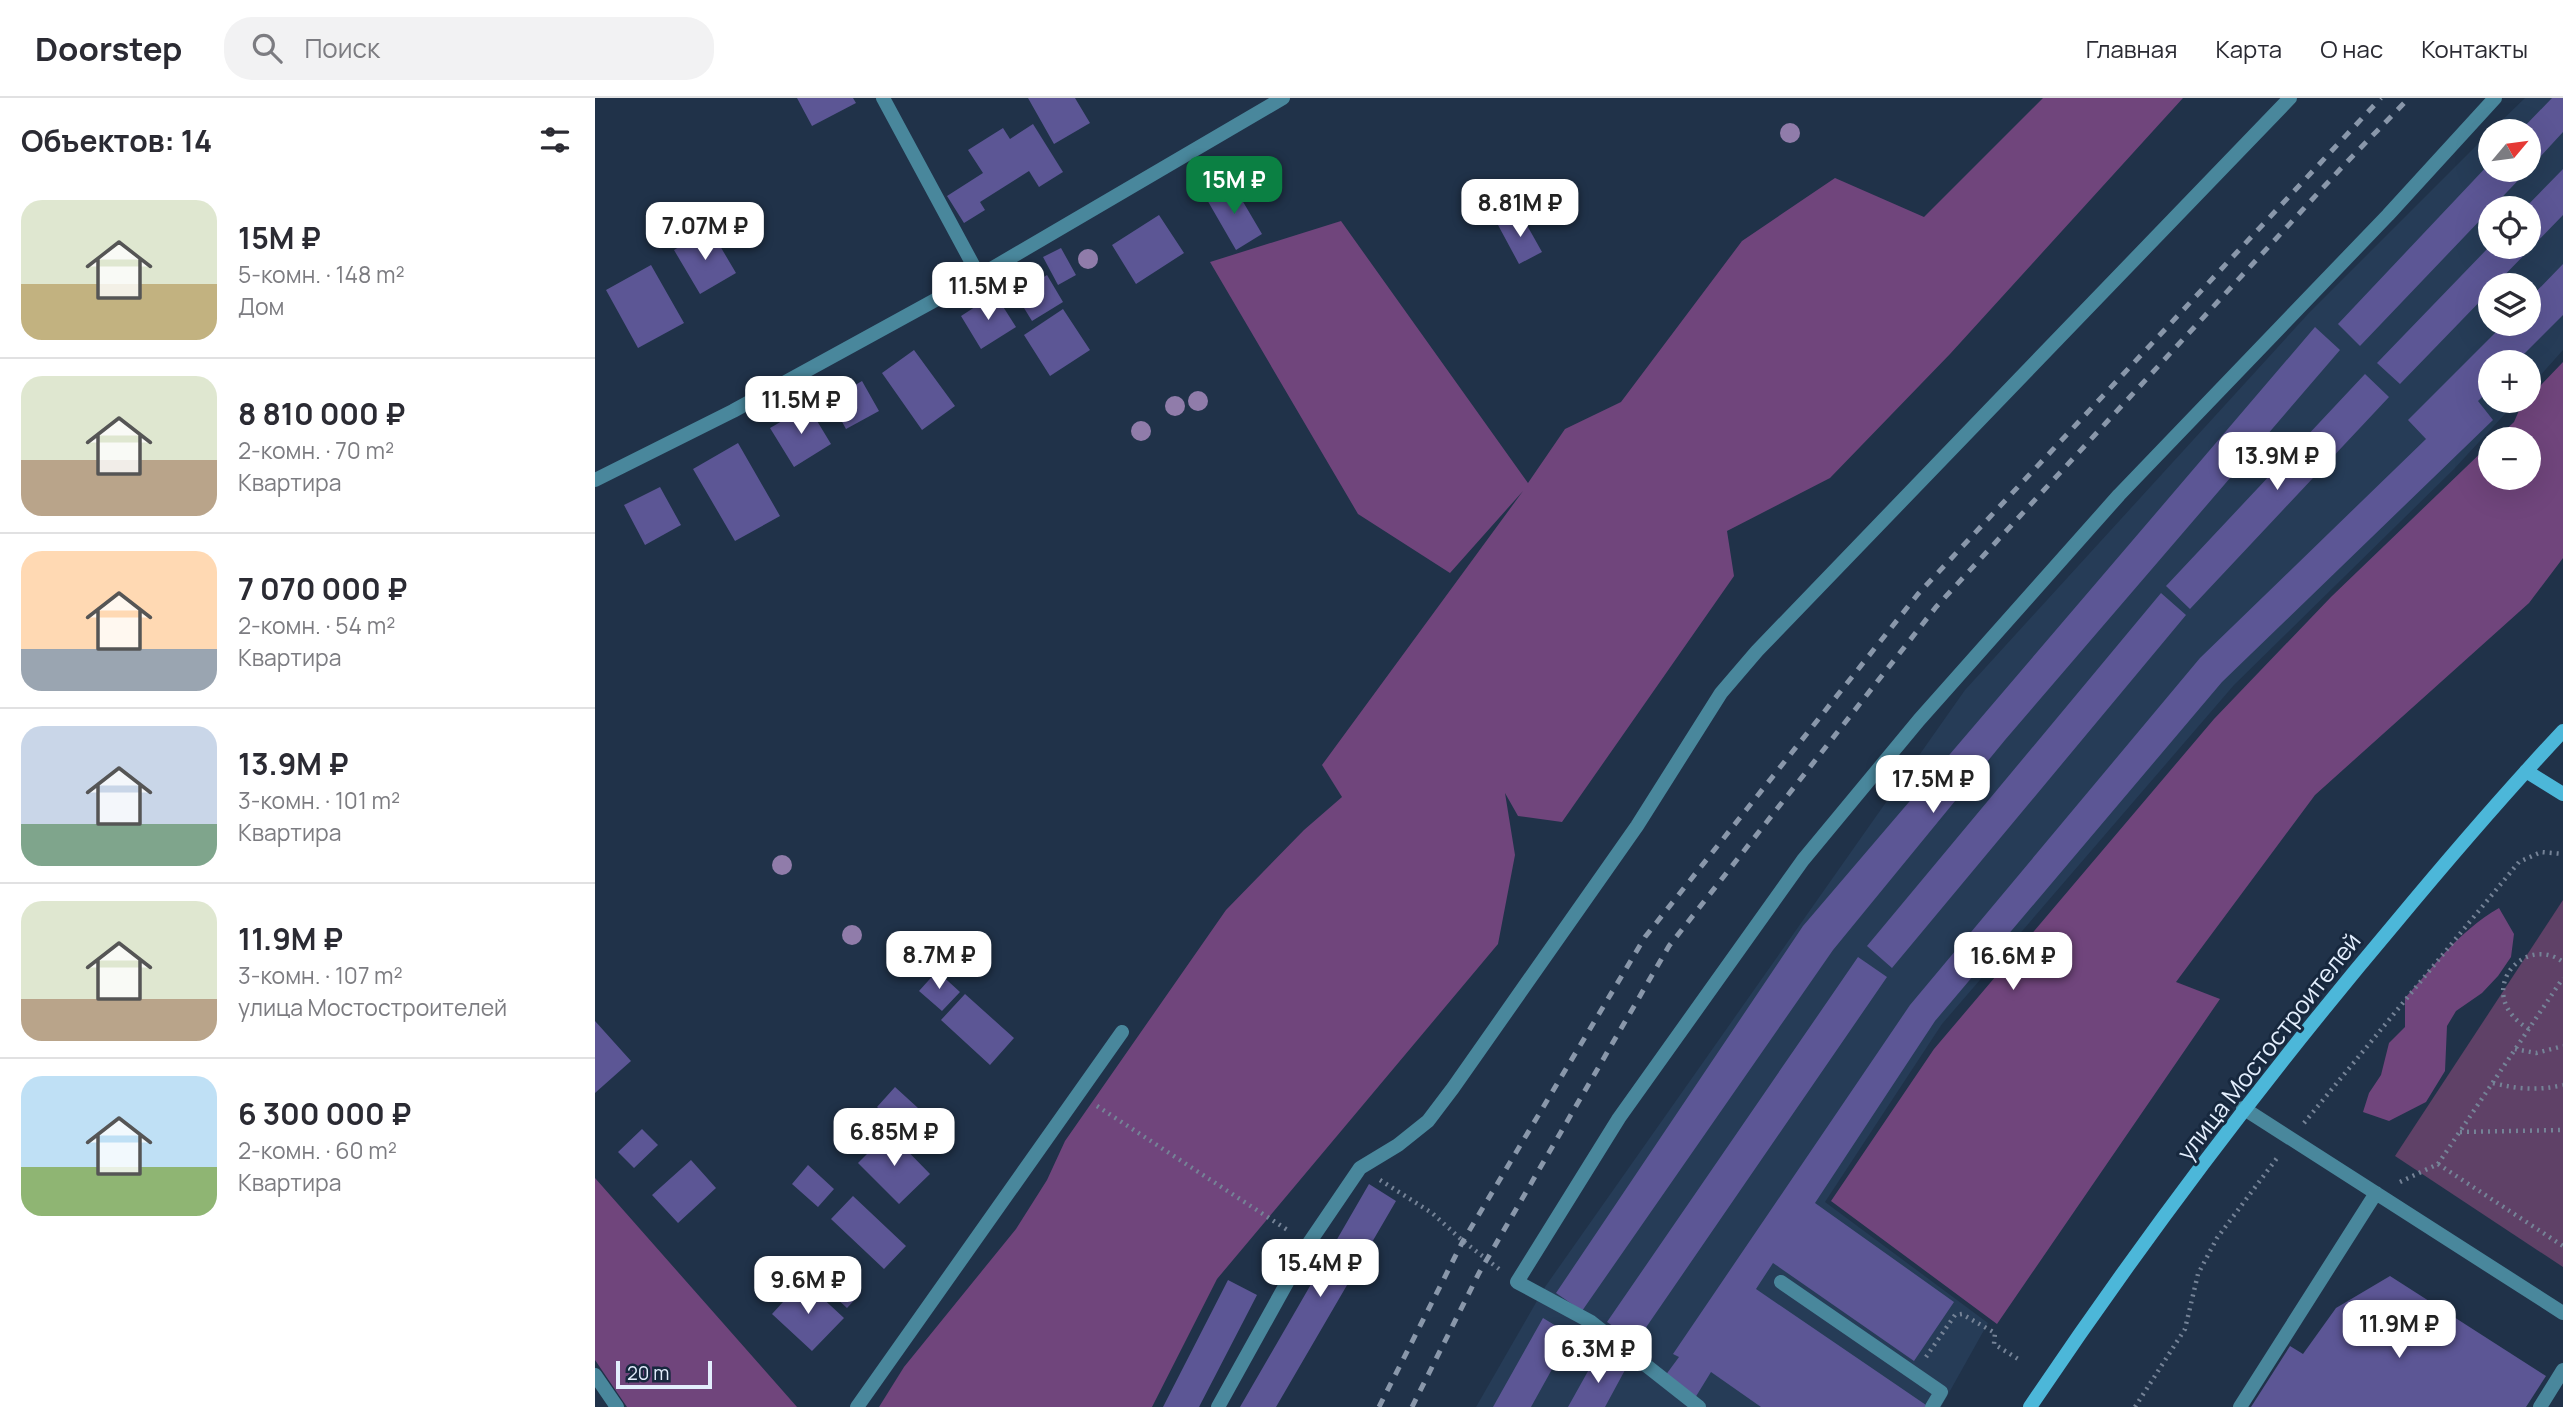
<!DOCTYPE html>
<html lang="ru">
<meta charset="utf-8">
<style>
:root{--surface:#fff;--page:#f2f2f3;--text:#2b2b33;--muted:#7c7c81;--line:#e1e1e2;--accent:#0b8043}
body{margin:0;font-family:Manrope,sans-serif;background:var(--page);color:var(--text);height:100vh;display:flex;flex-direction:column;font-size:26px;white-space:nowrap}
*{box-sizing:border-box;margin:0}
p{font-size:23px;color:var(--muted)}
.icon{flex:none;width:38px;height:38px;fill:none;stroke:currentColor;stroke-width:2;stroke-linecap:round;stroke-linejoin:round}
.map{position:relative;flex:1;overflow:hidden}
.panel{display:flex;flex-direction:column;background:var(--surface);width:595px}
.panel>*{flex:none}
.needle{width:46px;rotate:61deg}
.controls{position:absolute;left:1883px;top:21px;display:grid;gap:14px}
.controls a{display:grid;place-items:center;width:63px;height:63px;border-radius:50%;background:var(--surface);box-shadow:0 7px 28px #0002;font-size:35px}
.scale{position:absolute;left:21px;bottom:18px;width:96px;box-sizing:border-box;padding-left:7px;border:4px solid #e3eefd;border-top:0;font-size:19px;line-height:24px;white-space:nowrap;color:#e3eefd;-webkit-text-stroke:5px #17283e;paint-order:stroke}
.price{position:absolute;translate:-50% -60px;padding:0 16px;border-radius:14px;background:#fff;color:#222;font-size:23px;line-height:46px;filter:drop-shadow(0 2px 4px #0008)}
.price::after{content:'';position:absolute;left:50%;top:42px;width:21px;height:16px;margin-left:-10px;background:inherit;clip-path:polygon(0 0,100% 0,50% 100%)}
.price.active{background:var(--accent);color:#fff}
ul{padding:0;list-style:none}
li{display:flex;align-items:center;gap:21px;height:175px;padding:0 21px}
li+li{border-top:2px solid var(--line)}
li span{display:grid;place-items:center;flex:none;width:196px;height:140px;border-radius:21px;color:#555}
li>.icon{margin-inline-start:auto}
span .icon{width:84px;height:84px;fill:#fffc;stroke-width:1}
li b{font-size:30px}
h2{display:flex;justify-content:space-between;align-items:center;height:84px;padding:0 21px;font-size:30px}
header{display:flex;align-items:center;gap:42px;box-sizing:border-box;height:98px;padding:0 35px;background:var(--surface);border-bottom:2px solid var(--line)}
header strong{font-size:33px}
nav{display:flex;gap:38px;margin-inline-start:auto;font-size:24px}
.search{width:490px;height:63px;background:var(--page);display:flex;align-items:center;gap:18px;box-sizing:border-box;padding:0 24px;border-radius:28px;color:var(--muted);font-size:26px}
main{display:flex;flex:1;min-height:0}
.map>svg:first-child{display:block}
.built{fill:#263c57;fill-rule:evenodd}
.green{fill:#5f4167}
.forest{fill:#70457c}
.building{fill:#5c5695}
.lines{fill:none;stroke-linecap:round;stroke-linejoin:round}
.path{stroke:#758397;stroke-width:4.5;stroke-dasharray:2 5;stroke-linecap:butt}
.service{stroke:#49879c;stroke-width:14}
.minor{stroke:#49879c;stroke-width:14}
.secondary{stroke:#4cb7d9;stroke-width:14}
.rail{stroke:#8997aa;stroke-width:5;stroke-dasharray:9 9;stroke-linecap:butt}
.tree{fill:#907caa}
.labels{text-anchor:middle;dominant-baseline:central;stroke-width:6;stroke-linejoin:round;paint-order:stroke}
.street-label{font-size:24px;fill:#e3eefd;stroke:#17283e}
</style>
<header>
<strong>Doorstep</strong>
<div class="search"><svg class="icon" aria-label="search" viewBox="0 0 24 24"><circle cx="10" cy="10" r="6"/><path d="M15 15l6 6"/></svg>Поиск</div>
<nav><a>Главная</a><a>Карта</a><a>О нас</a><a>Контакты</a></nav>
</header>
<main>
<section class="panel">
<h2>Объектов: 14<svg class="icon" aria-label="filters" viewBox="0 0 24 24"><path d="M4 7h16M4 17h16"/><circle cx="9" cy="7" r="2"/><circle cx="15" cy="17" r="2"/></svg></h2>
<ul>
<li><span style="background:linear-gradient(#dfe7d0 60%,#c2b280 0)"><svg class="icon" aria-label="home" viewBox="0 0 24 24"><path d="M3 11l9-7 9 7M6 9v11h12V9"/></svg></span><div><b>15M ₽</b><p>5-комн. · 148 m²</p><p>Дом</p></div></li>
<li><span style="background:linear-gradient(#dfe7d0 60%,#b9a48a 0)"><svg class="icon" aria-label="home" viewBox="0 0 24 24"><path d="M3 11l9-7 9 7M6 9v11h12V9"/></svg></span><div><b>8 810 000 ₽</b><p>2-комн. · 70 m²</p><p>Квартира</p></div></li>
<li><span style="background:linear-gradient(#ffd9b3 70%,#9aa5b1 0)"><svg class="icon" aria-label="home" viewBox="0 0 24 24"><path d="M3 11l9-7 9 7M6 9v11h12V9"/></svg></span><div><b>7 070 000 ₽</b><p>2-комн. · 54 m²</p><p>Квартира</p></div></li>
<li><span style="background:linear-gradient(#c9d6e8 70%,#7fa58c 0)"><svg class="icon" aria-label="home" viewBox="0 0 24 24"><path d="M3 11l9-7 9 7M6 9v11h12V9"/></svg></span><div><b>13.9M ₽</b><p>3-комн. · 101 m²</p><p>Квартира</p></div></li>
<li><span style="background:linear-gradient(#dfe7d0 70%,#b9a48a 0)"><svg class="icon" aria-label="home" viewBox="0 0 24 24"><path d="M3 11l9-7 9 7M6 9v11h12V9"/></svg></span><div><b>11.9M ₽</b><p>3-комн. · 107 m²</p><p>улица Мостостроителей</p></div></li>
<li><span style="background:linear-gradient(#bfe0f5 65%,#8fb573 0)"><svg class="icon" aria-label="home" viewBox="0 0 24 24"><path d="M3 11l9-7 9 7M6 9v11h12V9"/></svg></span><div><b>6 300 000 ₽</b><p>2-комн. · 60 m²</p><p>Квартира</p></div></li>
</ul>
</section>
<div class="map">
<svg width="1968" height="1309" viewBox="0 0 1968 1309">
<rect width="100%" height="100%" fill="#203249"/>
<path class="built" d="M1930,0h38v252l-34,38v-26h-39v39h27l-63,68 -220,216 -292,339 -117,178 163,121 -47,84h-465l69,-120 420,-597 343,-376 182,-182v38h39v-39h-38zM1895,110h39v39h-39zM1895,187h39v39h-39z"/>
<path class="green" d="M1968,802v367l-168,-111z"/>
<path class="forest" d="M1448,0h140l-233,256 -120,124 -103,53 7,45 -172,246 -44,-6 -13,-23 10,62 -17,89 -281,335 -65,128h-273l25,-40 112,-138 31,-49 18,-39 161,-231 78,-80 38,-33 -20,-32 201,-274 -73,82 -92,-59 -148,-252 131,-41 187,262 37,-54 56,-27 121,-161 93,-63 89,39z
M1968,264v196l-34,45 -214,192 -139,187 44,17 -223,325 -166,-123 103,-152 280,-330 117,-122 159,-153v34h39v-39h-33l18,-17 7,-16z
M1904,810l15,26 -3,23 -13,19 -16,17 -26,18 -9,15 -2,45 -19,31 -37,19 -26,-9 6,-19 12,-18 8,-32 16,-16v-29c31,-34 53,-66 94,-90z
M0,1080l202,229h-170l-32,-47z"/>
<path class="building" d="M202,0h56l3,5 -44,23z
M433,0h47l15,25 -36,21z
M1957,0h11v34l-34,37v-38h-9z
M438,26l30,48 -24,15 -10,-16 -49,31 5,8 -21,13 -17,-27 36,-23 -15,-23 35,-22 7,11z
M1895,65v7h38l-168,176 -22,-22z
M1968,71v46l-68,70h-5v6l-90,93 -23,-21 112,-116h40v-39h-4z
M637,85l30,51 -26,16 -30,-52z
M925,115l22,39 -23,12 -21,-39z
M564,117l25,38 -48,31 -24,-39z
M115,131l26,44 -36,21 -26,-44z
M466,150l15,27 -18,10 -15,-28z
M1968,166v51l-47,47h-26v27l-12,12 15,19 -271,262 -287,339 -120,182 139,99 -40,59 -141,-98 -17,26 170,116 -1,2h-164l-50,-35 -16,26 -30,-22 14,-19 -6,-3 237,-349 290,-347 226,-219 -18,-19 96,-96h25v-25z
M56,167l33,58 -46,25 -32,-58z
M452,177l16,27 -31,19 -16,-26z
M400,196l21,33 -35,22 -20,-33z
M468,211l27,41 -40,26 -26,-41z
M1720,229l25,23 -335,390 -172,210 -251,361 -26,-18 247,-367z
M319,252l41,56 -33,24 -40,-57z
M1770,276l24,23 -199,212 -24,-23z
M267,283l17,30 -33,18 -16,-29z
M213,308l23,38 -37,23 -24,-39z
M143,345l42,73 -45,25 -42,-72z
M65,389l21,38 -36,20 -21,-40z
M1566,495l25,22 -294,353 -25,-22z
M1263,859l29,20 -251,365 -29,-20z
M342,873l23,21 -18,19 -23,-20z
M370,896l49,44 -24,27 -49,-45z
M0,923l36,40 -36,32z
M300,989l23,21 -18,19 -23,-20z
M47,1031l16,16 -24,23 -16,-16z
M294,1034l41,42 -31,30 -41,-41z
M96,1062l25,28 -38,35 -26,-28z
M213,1067l26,24 -16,18 -26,-23z
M774,1086l27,17 -120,206h-36z
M258,1098l53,50 -22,23 -53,-50z
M240,1170l26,25 -14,15 -27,-25z
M1795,1178l156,100 -20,31h-275l39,-61 13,8 33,-46z
M208,1182l41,38 -32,33 -40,-37z
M633,1182l29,15 -58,112h-36z
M948,1220l28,17 -40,72h-38z
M1002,1257l28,15 -20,37h-37z"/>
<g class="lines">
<path class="path" d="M1934,931c-58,-34 -6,-97 34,-67
M1920,951l21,4 27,-7
M1898,985c24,6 45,8 70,2
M502,1008l192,125
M1709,1025l215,-261 22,-10 22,2
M1865,1034l103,-2
M1843,1066l125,82
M785,1082l52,33 31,28 36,28
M1805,1084l38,-18 125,-186
M1331,1259l29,-42 7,-1 33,19 -1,11 24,15
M1540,1309l50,-78 13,-55 19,-36 60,-80"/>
<path class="service" d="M288,0l96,178
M0,382l138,-69 246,-135 304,-178
M1648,1010l320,205
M1186,1184l160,110 -9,15
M623,1309l91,-164 51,-75 38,-23 30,-24 25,-33 184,-262 84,-133 36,-42 533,-553
M1104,1309l-108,-85 -74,-40 102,-164 184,-258 116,-140 200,-225 269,-280 107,-117
M1645,1309l136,-214
M1945,1309l23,-37"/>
<path class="minor" d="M0,1277l22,32
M262,1309l265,-375"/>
<path class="secondary" d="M1931,673l37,23
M1435,1309c113,-168 235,-330 366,-485 54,-65 109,-129 167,-191"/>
<path class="rail" d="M784,1309l84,-166 182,-304 273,-343 463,-496
M817,1309l67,-134 190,-327 267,-339 408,-442 65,-67"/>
</g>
<g class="tree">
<circle cx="1195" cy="35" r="10"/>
<circle cx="493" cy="161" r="10"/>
<circle cx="603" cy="303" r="10"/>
<circle cx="580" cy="308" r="10"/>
<circle cx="546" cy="333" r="10"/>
<circle cx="187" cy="767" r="10"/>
<circle cx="257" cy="837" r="10"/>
</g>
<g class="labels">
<g class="street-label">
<text transform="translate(1673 948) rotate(-52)">улица Мостостроителей</text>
</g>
</g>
</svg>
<div class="controls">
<a><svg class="needle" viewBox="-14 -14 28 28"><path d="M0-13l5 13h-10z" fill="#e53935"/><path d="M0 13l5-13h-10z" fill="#7c7c81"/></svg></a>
<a><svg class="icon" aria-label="locate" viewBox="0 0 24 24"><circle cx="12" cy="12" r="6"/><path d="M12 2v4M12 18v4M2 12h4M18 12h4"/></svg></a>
<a><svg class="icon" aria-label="layers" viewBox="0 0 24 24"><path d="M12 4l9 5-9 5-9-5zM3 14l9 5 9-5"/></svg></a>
<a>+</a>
<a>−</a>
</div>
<div class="scale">20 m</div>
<b class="price active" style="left:639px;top:118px">15M ₽</b>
<b class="price" style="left:925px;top:141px">8.81M ₽</b>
<b class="price" style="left:110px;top:164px">7.07M ₽</b>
<b class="price" style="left:393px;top:224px">11.5M ₽</b>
<b class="price" style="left:206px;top:338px">11.5M ₽</b>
<b class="price" style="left:1682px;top:394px">13.9M ₽</b>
<b class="price" style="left:1338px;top:717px">17.5M ₽</b>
<b class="price" style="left:344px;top:893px">8.7M ₽</b>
<b class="price" style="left:1418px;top:894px">16.6M ₽</b>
<b class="price" style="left:299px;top:1070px">6.85M ₽</b>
<b class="price" style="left:725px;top:1201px">15.4M ₽</b>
<b class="price" style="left:213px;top:1218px">9.6M ₽</b>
<b class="price" style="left:1804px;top:1262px">11.9M ₽</b>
<b class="price" style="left:1003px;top:1287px">6.3M ₽</b>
</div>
</main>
